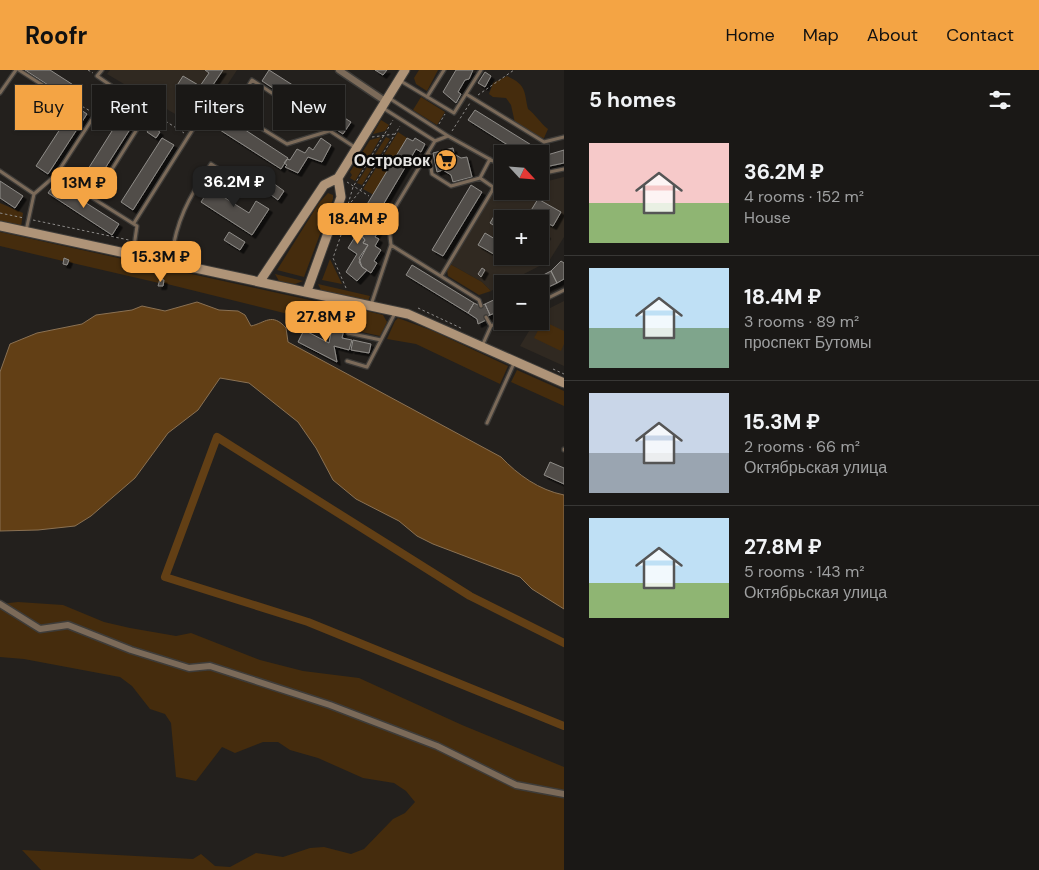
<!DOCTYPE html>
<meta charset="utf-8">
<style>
:root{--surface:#1a1816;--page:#272523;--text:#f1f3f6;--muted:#9fa0a1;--line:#383735;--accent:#f4a444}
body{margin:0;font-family:"DM Sans",sans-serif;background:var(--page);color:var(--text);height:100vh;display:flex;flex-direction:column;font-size:19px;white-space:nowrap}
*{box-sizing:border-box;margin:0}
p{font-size:16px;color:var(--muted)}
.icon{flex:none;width:28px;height:28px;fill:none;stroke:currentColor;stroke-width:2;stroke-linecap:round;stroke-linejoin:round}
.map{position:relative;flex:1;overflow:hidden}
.side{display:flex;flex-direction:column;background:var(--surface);width:475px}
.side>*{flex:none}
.hud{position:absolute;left:15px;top:15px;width:474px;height:45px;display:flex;gap:10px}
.needle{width:32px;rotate:116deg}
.fabs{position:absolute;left:494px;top:75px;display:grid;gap:10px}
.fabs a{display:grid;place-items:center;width:55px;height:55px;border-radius:0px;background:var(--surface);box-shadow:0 1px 4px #0004,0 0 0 1px var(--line);font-size:25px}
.price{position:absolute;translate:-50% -42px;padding:0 11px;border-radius:10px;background:var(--accent);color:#111;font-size:16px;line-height:32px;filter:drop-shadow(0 1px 2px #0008)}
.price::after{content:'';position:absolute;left:50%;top:30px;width:15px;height:11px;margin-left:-8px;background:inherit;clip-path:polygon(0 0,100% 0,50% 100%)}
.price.active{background:#222;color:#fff}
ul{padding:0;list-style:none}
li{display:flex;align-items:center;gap:15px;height:125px;padding:0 25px}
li+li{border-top:1px solid var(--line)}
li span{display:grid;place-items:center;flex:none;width:140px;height:100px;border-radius:0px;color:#555}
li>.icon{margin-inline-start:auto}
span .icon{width:60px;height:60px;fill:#fffc;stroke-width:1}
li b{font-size:21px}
h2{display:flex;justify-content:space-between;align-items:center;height:60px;padding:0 25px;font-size:21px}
.chip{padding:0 18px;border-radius:0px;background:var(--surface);box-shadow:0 1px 4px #0004,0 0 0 1px var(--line);font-size:18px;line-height:45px}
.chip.active{background:var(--accent);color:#111}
header{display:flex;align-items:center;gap:30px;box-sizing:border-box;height:70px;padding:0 25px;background:var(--accent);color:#111}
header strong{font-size:24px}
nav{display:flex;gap:28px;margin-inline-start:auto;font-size:18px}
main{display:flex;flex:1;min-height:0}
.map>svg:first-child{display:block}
.built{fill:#302921;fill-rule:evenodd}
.green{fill:#452c0d}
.water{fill:#623f15;stroke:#8a7153}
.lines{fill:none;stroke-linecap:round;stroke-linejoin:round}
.canal{stroke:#623f15;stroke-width:8}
.building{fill:#514e4a;stroke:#8f8c88;filter:url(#shadow)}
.lane-casing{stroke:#3e3c39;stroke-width:5.5}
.street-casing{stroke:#3e3c39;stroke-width:9}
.secondary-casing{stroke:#3e3c39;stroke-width:11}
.path{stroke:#8c8a88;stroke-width:1;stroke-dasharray:2.5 2.5;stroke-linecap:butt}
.lane{stroke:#7b6a59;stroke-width:3}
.street{stroke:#7b6a59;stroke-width:6}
.secondary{stroke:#af9478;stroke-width:9}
.labels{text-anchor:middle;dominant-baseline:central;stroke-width:5;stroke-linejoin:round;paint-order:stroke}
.poi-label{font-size:16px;font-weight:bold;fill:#e6e5e3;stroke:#0b0a09;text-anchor:end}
</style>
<header>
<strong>Roofr</strong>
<nav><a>Home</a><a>Map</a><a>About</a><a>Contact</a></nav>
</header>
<main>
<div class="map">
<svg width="564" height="800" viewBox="0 0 564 800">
<defs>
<filter id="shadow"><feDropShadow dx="3.5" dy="3.5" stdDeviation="0" flood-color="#0009"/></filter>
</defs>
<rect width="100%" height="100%" fill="#23201d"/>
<path class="built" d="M110,0h127l-38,58 -92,-54z
M564,107v60l-15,24 -58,30 -9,-9 -32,-18 42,-69 15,-4h33v-8zM502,149h38v37h-38z
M564,231v65l-44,-20 15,-25h5v-8z"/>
<path class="green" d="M419,0h19l-11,21 -11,-7 -2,-6z
M507,6c20,9 17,16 21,33 8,6 12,14 20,20l-4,9c-7,0 -21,-11 -29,-15l-4,-18 -5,-7 -13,-1 -4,-3 4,-11z
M421,27l24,15 -8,13 -24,-15z
M381,50l8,5 -4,6 -12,3z
M398,62l9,6 -33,57 -11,-6z
M381,67l-26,44 -5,-3 2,-3 -2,-3 20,-32z
M386,67l4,2 -28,46 -5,-2z
M328,123l5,2v4l-29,78 -27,-7 42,-67z
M0,133l23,10 -2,14 -21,-5z
M0,162l332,73 -8,18 -161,-40 1,-3 -4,-1 -1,4 -91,-21 1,-2 -5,-2 -1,3 -63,-15z
M330,189l12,25 -20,-4z
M450,194l32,18 9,9 -12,4 -31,-19 -1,-6z
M275,204l28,7 -8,3 -16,-3z
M318,214l52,12 -2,5 -47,-11z
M340,239l9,2 9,-2 25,6 4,7 -7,14 -50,-11 5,-13z
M398,248l35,13 75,35 -8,18 -84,-40 -29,-5 8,-18z
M543,251l21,10v13l-3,7 -27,-13z
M517,300l47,21v15l-53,-24z
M18,532l45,3 41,17 26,6 46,8 15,-3 69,27 43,11 56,7 103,47 102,42v103h-523l-19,-20 171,9 8,-5 14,12 15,1 26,-14 27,4 27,-9 14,-1 27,7 13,-5 29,-30 12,-6 10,-11 -9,-11 -12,-8 -31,-5 -45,-20 -28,-8 -12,-8h-15l-28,11 -13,-6 -26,34 -20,-4 -5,-54 -6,-9 -15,-5 -18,-23 -12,-9 -96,-18 -24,-2v-53z"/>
<path class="water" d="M197,232l22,8 19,1 7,4 6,11c14,-3 21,-14 35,2l2,14 213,115c17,18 38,33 63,38v114l-32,-20 -12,-12 -87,-33 -16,-8 -18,-15 -43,-22 -23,-19 -17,-32 -18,-26 -49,-39 -29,-5 -22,32 -30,23 -33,45 -44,38 -16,10 -37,4 -38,1v-159l10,-28 27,-11 45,-9 14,-9 36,-5 10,-4 23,5z"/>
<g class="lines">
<path class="canal" d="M564,573l-94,-47 -253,-159 -52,140 143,45 256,104"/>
</g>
<path class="building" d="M25,0h25l28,18 -7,12z
M205,0h18l-29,43 -8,-5 6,-10 -16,-11 7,-11 17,10 9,-13z
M269,0l82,52 -8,12 -81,-53z
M375,0h12l-4,5z
M456,0h17l-4,9 -4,1 -7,12 3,2 -5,9 -13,-11z
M485,2l6,4 -6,11 -7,-4z
M75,36l12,8 -39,60 -12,-8z
M475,40l66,41 -2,3h-17l-54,-34z
M124,42l12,8 -41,64 -12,-7z
M227,48l61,40 -7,11 -61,-39z
M151,56l9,6 -4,6 -9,-6z
M162,68l12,7 -41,65 -12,-8z
M321,68l10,7 -9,17 -14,-5 -10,16 -13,-6 2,-2 -3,-2 3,-4 3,1 7,-11 8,4 4,-6 4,3z
M407,68l6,3 2,-3 10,6 -4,8 -5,-3 -36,61 -2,-1 -3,5 6,3 -4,5 5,3 -7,12 4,2 -4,7 6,4 -7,11 3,2 -6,10 -9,-6 -3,-5 9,-17 -5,-2 2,-3 -4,-5 9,-14 -4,-2 1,-2 -4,-6z
M453,78l1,6 7,4 6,-1 5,20 -19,5 -2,-7 -8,-5 -6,2 -4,-19z
M564,80v13l-19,4 -5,-3 1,-13 6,4z
M218,106l12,8 -8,12 27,17 7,-12 13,8 -17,26 -51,-33z
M0,111l23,15 -8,12 -15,-10z
M55,113l64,41 -7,11 -64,-42z
M273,113l11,8 -6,9 -12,-9z
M471,115l11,7 -39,64 -11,-6z
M538,129l23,13 -8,14 -10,-5 2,2 -4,7 -1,-11 -10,-7z
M363,141l4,6 -1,2 4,2 -9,14 4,5 -2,3 5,2 -9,13 3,9 5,3 -10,11 -11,-9 11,-18 -9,-6 10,-16 -7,-5 -1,-3 7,-12z
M497,141l13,8h-8v18l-6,4 6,3v7l-3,6 -21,-12 7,-12 10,6 6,-9 -11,-7z
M540,161l7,4 -7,12z
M229,162l16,10 -5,8 -16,-10z
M64,188l5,2 -2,5 -4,-1z
M561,191l3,2v16l-7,4 -6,-12z
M412,195l62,38 -6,10 -62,-38z
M482,198l3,2 -4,7 -3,-3z
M551,201l6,12 -17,8v-7h-14z
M160,209l4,1 -1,6h-5z
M502,226v14l-12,5 -5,-11z
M474,233l6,3 5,-2 5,11 -4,2v3l-8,4 -1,-5 -9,-6z
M332,257l12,2 -2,9 10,2 -3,10 -15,-4 3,16 -39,-20 6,-12 25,13z
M353,270l18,4 -2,9 -18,-3z
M550,392l14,6v16l-20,-9z"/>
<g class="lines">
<g class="lane-casing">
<path id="lane" d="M19,0l53,34
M399,10l55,33 27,-43
M0,23l16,-23
M466,24l78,48 20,-5
M427,27l17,-27
M389,28l59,38 54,30
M383,38l52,33
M329,61l-42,13 -54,-33 19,-31 104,68
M429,84l3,20 19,12 29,-8 10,-19
M0,101l34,23
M540,104l24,-5
M56,105l81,51 -4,27
M94,128l55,-88
M134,153l59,-94
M26,161l8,-37 22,-19 57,-88 -16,-11 5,-6
M391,175l88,55 2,6
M171,192c4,-40 18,-65 40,-98l30,19
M441,206l51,-85 1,-4 -13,-9
M540,232l24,-12
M371,235l20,-60 -3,-26 47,-78 13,-5
M486,247l5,9
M311,256l14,7 13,-34
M348,263l33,7
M482,276l9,-20 11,-6
M347,291l20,6 28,-54
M487,353l28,-62
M564,379v1"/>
</g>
<g class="street-casing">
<path id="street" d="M339,0l46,31
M0,534l40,25 28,-4 63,25 58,18 21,-2 120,39 107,41 79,39 48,9"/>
</g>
<g class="secondary-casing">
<path id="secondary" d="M0,156l408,88 156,69
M260,211l64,-96 14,-7 67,-108
M307,221l34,-94 -3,-19"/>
</g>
<path class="path" d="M88,0l5,3
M118,20l26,17
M478,25l36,-25
M78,34l14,8
M153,43l31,20
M439,54l6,-10
M199,60l13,-17 15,-2
M452,61l18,-28
M372,67l23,-3
M347,112l22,14
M348,136l12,-15 40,-65
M0,143l24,5
M33,150l96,20
M140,172l29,4
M346,218l-13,-30 16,-46 -2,-4 6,-21 40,-67
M418,238l45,21
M553,299l11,5"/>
<use href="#lane" class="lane"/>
<use href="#street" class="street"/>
<use href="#secondary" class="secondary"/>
</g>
<defs>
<g id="supermarket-disc" transform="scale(1.125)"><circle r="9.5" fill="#f4a444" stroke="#0b0a09"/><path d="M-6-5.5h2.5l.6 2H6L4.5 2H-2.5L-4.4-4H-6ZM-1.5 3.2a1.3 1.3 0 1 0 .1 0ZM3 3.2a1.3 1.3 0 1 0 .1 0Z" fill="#111"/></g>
</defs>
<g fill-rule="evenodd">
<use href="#supermarket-disc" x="446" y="90"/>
</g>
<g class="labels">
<g class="poi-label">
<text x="430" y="90">Островок</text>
</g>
</g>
</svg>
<div class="fabs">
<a><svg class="needle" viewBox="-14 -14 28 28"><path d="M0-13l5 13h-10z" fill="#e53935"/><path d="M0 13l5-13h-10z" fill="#9fa0a1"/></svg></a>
<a>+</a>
<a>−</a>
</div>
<b class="price active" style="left:234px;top:138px">36.2M ₽</b>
<b class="price" style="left:84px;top:139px">13M ₽</b>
<b class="price" style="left:358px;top:175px">18.4M ₽</b>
<b class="price" style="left:161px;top:213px">15.3M ₽</b>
<b class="price" style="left:326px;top:273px">27.8M ₽</b>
<div class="hud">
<a class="chip active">Buy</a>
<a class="chip">Rent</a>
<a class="chip">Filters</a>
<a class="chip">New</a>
</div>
</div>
<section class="side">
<h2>5 homes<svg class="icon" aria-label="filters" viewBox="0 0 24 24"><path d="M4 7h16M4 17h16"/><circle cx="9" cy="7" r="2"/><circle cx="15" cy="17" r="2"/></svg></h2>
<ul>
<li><span style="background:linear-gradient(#f6c9c9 60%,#8fb573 0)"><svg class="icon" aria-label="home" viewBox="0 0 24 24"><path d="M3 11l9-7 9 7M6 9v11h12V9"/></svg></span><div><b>36.2M ₽</b><p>4 rooms · 152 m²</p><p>House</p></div></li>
<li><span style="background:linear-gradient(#bfe0f5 60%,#7fa58c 0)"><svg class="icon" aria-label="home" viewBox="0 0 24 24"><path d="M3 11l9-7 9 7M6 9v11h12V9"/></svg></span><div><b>18.4M ₽</b><p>3 rooms · 89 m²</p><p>проспект Бутомы</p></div></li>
<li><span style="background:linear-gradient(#c9d6e8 60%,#9aa5b1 0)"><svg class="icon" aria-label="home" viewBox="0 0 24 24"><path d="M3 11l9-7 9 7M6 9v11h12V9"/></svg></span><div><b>15.3M ₽</b><p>2 rooms · 66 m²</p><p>Октябрьская улица</p></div></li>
<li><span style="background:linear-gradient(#bfe0f5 65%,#8fb573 0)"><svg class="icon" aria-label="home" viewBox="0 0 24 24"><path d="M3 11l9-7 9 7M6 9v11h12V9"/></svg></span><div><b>27.8M ₽</b><p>5 rooms · 143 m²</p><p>Октябрьская улица</p></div></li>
</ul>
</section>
</main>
